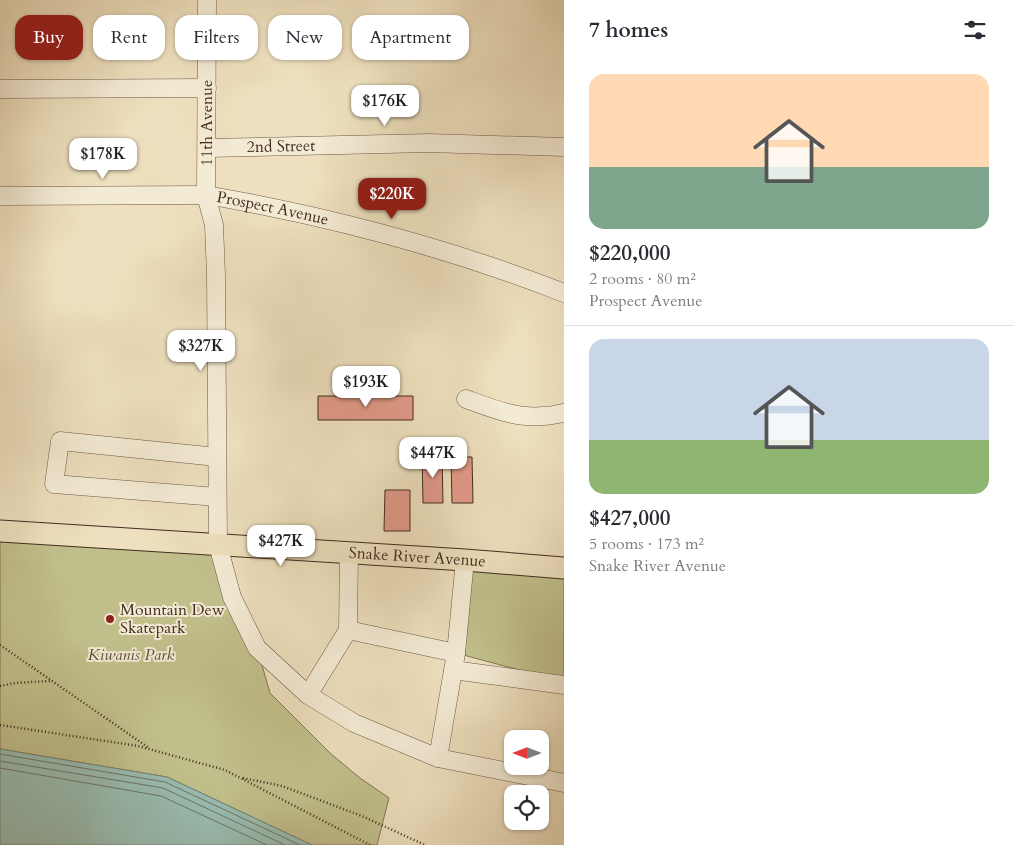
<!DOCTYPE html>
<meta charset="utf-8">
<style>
:root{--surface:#fff;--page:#f2f2f3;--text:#2b2b33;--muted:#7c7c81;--line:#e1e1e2;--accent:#8f2418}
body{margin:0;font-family:Cardo,serif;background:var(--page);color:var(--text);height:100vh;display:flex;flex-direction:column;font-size:19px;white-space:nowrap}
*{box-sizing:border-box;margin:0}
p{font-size:16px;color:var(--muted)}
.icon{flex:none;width:28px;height:28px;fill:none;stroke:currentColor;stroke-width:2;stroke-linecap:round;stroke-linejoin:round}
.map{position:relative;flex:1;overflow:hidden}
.details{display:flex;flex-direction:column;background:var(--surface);width:450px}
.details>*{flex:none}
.guide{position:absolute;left:15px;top:15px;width:474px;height:45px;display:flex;gap:10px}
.needle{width:32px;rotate:270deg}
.buttons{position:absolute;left:504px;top:730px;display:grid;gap:10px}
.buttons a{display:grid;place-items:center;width:45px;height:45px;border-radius:10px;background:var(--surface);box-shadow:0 1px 4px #0004;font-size:25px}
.price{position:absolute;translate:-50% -42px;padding:0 11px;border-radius:10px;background:#fff;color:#222;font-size:16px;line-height:32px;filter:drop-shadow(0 1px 2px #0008)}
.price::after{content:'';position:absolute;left:50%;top:30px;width:15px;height:11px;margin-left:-8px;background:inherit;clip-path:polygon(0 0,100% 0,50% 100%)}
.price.active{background:var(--accent);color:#fff}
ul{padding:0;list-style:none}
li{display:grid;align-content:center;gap:10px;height:265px;padding:0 25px}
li+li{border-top:1px solid var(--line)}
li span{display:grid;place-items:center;height:155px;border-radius:15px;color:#555}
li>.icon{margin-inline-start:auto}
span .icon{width:90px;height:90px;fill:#fffc;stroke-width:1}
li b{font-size:21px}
h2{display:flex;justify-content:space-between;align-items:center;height:60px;padding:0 25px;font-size:21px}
.chip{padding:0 18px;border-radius:15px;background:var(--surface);box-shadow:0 1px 4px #0004;font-size:18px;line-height:45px}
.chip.active{background:var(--accent);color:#fff}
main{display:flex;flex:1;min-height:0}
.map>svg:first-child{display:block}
.green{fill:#c1c08c;stroke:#817656}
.water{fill:#99bdb2;stroke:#768377}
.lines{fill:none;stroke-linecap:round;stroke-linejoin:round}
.shore{stroke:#6d7468;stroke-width:1}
.building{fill:#e19a88;stroke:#412c1f}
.minor-casing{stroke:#6c5947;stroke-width:19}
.major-casing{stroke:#412c1f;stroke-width:23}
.path{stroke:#412c1f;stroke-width:2.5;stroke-dasharray:1 2.5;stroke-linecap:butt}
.minor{stroke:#f4ebd5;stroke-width:18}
.major{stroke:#eee0be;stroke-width:21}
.poi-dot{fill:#8f2418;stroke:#f4ebd5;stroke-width:2}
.labels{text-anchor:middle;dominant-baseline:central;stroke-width:4;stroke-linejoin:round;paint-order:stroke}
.street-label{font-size:16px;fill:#412c1f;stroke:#f4ebd5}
.poi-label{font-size:16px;fill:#412c1f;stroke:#f4ebd5;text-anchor:start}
.park-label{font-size:16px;font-style:italic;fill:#5b4a35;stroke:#f4ebd5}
</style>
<main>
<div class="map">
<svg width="564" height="845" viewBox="0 0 564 845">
<rect width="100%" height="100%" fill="#eee0be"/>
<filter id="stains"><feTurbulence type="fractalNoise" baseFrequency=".004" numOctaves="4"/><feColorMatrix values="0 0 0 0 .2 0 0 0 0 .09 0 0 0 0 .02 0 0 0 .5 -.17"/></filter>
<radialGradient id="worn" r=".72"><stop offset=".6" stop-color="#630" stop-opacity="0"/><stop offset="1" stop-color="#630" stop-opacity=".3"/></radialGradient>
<path class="green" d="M0,531l218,14 39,103 13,45 60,60 30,25 29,20 -12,47h-65l-145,-68 -167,-28z
M472,561l92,17v104l-108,-29z"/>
<path class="water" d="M0,749l167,28 145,68h-312z"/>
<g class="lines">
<path class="shore" d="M0,754l165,28 135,63
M0,761l163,27 122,57
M0,768l161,28 106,49"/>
</g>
<path class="building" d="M318,396h95v24h-95z
M442,454l1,49h-20l-1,-48z
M451,457h21l1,46h-21z
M385,490h25v41h-26z"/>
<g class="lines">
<g class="minor-casing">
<g id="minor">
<path d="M207,0l-1,195 8,30 2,50 2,270 14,52 25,51 51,47 40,-65 108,23"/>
<path d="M0,89l207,-1"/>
<path id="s1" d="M207,148l222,-5 135,4"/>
<path id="s2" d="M0,196l206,-1c122,21 243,53 358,98"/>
<path d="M466,399c25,9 51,20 78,17 7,0 13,-2 20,-3"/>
<path d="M217,457l-157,-16 -6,43 163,13"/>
<path d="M348,630l1,-77"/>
<path d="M453,670l111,15"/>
<path d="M308,695l46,28 84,35 126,25"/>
<path d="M438,758l18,-105 9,-93"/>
</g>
</g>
<g class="major-casing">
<g id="major">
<path id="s3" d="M0,531l465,29 99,8"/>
</g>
</g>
<path class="path" d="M0,645l149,103
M0,686l15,-3 35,-2
M0,725l138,21 87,24 145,75
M243,778l39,8 80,30 63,29"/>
<use href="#minor" class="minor"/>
<use href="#major" class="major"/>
</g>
<circle class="poi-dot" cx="110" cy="619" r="5"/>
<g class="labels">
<g class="street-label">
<text transform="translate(207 123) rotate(-90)">11th Avenue</text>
<text stroke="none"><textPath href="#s1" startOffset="74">2nd Street</textPath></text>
<text stroke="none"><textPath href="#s2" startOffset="274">Prospect Avenue</textPath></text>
<text stroke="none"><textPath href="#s3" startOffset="418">Snake River Avenue</textPath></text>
</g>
<g class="poi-label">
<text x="120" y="610">Mountain Dew<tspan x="120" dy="18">Skatepark</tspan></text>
</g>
<g class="park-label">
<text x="131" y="655">Kiwanis Park</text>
</g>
</g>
<rect width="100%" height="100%" filter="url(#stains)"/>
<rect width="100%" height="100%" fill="url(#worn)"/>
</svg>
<div class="buttons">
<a><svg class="needle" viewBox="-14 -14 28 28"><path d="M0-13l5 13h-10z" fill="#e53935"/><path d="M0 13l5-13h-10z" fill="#7c7c81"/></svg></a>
<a><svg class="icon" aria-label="locate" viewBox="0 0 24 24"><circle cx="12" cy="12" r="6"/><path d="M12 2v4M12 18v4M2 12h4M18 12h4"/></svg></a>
</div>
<b class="price" style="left:385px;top:127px">$176K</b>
<b class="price" style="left:103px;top:180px">$178K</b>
<b class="price active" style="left:392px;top:220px">$220K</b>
<b class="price" style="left:201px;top:372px">$327K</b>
<b class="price" style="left:366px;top:408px">$193K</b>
<b class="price" style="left:433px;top:479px">$447K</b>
<b class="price" style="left:281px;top:567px">$427K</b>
<div class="guide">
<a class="chip active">Buy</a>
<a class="chip">Rent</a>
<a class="chip">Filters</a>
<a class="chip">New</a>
<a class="chip">Apartment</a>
</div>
</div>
<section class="details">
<h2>7 homes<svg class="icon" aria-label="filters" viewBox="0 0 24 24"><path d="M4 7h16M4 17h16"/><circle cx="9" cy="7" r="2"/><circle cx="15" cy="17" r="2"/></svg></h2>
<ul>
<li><span style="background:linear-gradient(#ffd9b3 60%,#7fa58c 0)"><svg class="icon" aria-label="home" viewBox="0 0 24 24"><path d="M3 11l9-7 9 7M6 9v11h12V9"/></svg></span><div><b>$220,000</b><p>2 rooms · 80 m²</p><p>Prospect Avenue</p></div></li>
<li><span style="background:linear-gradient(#c9d6e8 65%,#8fb573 0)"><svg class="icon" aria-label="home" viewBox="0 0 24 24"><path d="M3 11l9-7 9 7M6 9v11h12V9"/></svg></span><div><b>$427,000</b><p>5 rooms · 173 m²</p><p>Snake River Avenue</p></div></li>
</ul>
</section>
</main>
